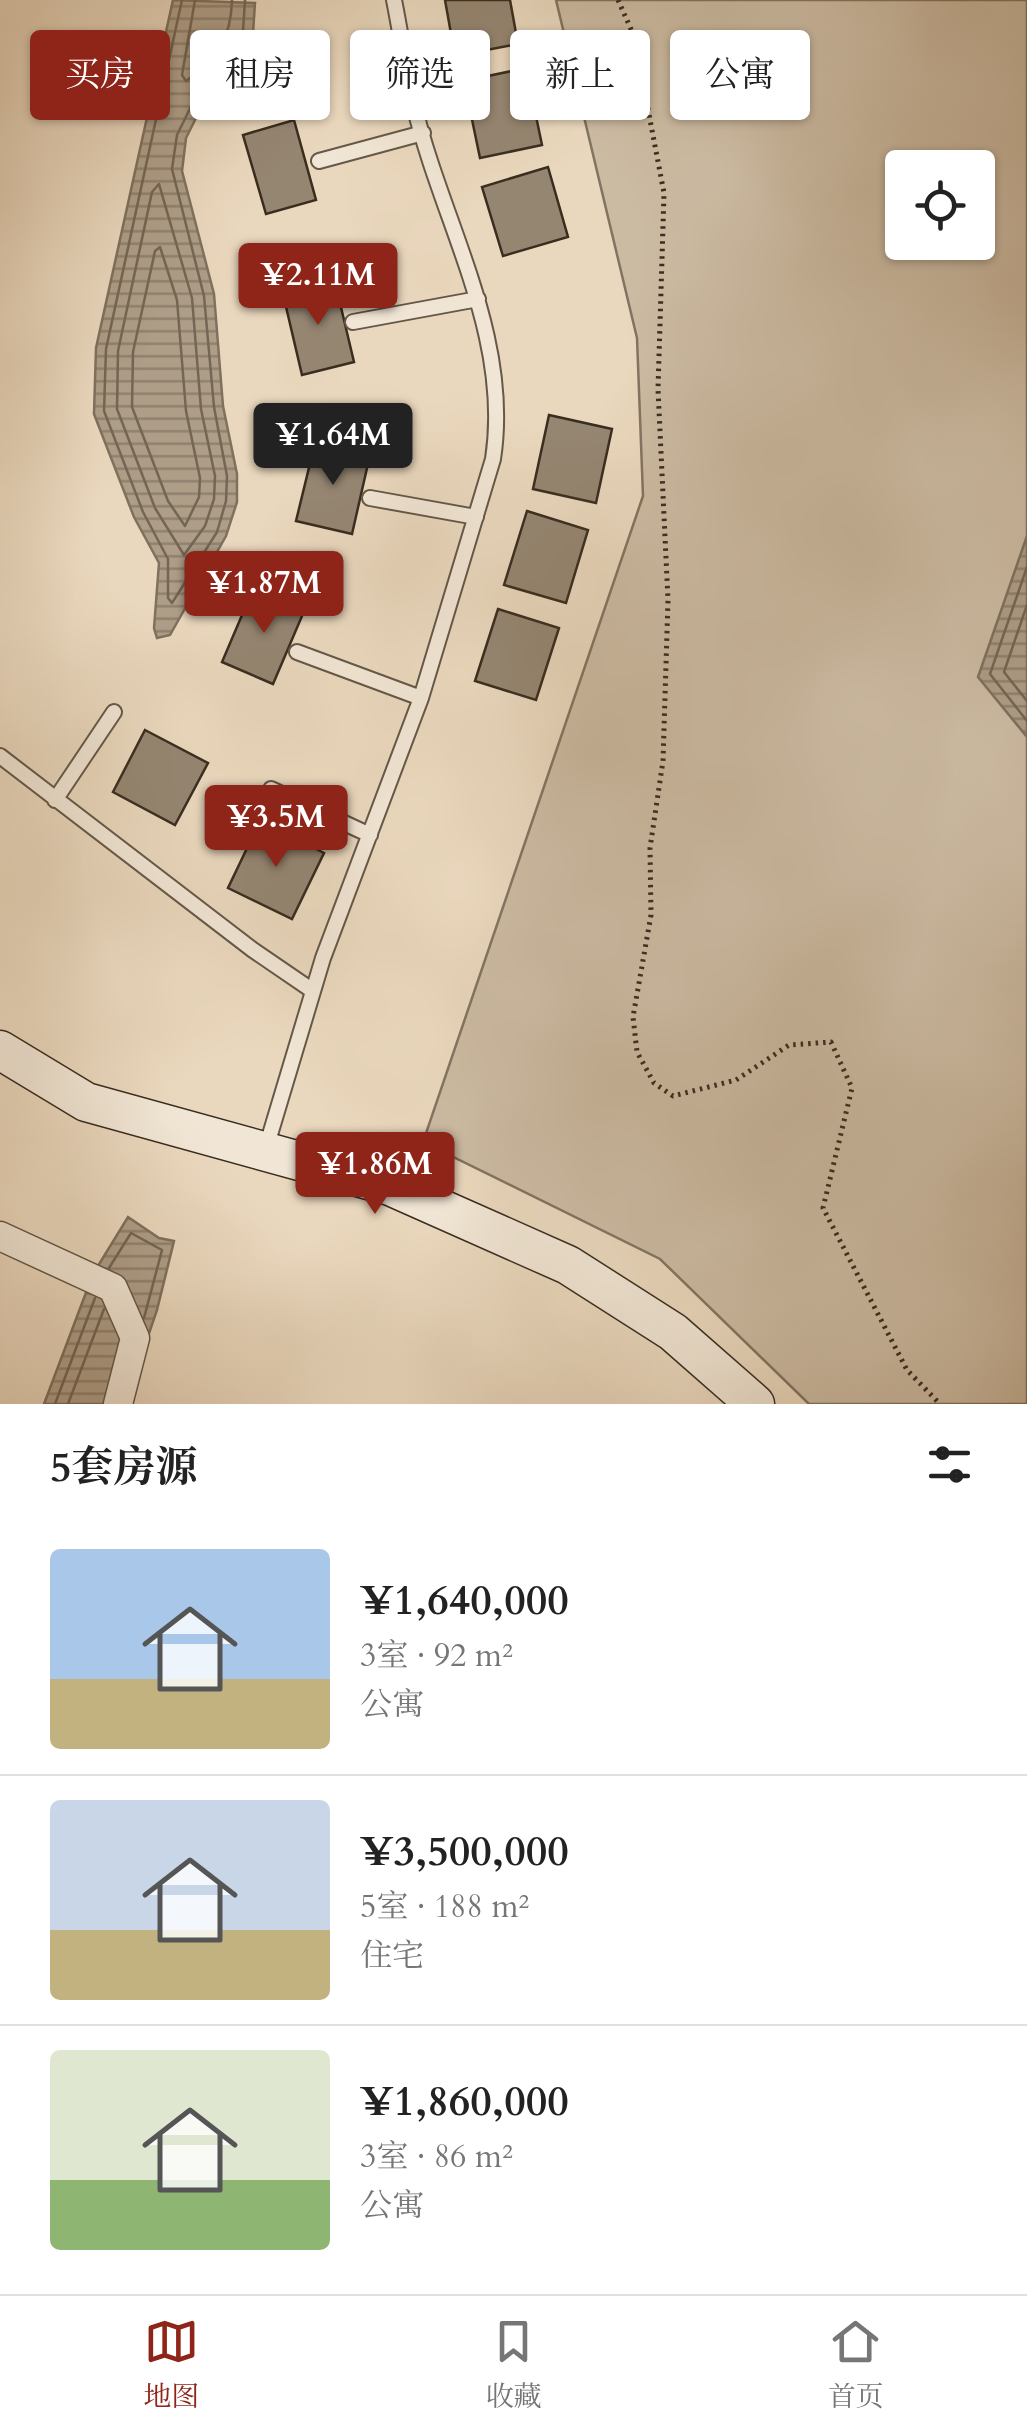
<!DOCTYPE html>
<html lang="zh">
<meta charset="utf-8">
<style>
:root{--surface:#fff;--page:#f2f2f2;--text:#222;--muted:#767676;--line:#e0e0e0;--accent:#8f2418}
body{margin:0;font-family:Cardo,"Noto Serif SC",serif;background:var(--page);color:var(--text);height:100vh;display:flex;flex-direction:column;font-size:38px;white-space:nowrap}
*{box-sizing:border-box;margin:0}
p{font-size:32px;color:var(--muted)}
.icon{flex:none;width:55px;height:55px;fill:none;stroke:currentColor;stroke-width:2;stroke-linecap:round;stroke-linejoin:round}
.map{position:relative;height:1404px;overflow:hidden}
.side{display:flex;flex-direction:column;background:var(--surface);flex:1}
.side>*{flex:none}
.hud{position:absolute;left:30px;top:30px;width:968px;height:90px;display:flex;gap:20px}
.buttons{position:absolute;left:885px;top:150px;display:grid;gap:20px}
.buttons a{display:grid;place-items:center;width:110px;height:110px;border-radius:10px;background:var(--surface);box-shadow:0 2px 8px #0004;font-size:50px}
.price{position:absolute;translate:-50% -85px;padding:0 22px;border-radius:10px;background:var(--accent);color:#fff;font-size:32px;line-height:65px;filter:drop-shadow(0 2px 5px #0008)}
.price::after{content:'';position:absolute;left:50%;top:60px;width:30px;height:22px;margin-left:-15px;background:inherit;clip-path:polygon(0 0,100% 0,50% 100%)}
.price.current{background:#222;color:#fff}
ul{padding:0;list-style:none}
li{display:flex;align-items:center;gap:30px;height:250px;padding:0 50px}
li+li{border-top:2px solid var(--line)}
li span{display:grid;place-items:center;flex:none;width:280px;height:200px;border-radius:10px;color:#555}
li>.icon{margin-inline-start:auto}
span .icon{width:120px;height:120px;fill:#fffc;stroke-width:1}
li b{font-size:42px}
h2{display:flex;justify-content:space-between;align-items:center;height:120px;padding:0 50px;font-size:42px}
.pill{padding:0 35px;border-radius:10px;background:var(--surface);box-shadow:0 2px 8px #0004;font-size:35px;line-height:90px}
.pill.current{background:var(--accent);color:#fff}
.tab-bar{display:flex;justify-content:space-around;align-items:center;height:140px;border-top:2px solid var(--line);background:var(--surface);font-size:28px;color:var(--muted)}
.tab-bar a{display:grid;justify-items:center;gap:5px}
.tab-bar .current{color:var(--accent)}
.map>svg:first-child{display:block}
.grass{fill:#ccbba3;stroke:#827462;stroke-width:2.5;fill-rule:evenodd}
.water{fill:url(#water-rules);stroke:#7f715e;stroke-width:2.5}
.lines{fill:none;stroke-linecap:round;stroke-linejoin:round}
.shore{stroke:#746654;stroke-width:2.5}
.building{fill:#958672;stroke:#392d20;stroke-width:2.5}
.lane-casing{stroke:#655848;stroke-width:18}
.street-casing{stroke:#655848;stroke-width:31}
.secondary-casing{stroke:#392d20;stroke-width:41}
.path{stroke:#392d20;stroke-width:5;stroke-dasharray:2.5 5;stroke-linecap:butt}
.lane{stroke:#f1e6d5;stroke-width:14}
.street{stroke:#f1e6d5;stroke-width:28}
.secondary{stroke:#f1e6d5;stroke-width:38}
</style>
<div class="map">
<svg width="1027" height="1404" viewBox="0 0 1027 1404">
<defs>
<pattern id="water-rules" width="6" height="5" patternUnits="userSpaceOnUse" patternTransform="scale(2.5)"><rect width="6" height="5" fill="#ae9e88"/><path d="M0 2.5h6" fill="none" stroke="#8f816f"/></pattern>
</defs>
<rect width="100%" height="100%" fill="#ead8be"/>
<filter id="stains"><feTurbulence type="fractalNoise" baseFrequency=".002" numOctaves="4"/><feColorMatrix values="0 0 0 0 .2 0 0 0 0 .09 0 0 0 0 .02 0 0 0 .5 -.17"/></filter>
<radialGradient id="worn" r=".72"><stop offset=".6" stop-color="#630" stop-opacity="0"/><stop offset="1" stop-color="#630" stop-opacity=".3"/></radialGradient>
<path class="grass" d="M556,0h471v1404h-218l-149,-145 -237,-117 220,-646 -6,-158zM902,168h76v74h-76z"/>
<path class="water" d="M173,0l82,3 -2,30 -11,29 -33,30 -23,46 -4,33 32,123 9,112 14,68v28l-11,34 -56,99 -13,3 -3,-10 5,-65 -25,-46 -40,-103 2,-66z
M1027,536v201l-49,-60z
M128,1217l31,21 15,3 -17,69 -32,94h-81l49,-130z"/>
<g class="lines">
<path class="shore" d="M182,0l-76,349 -2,62 39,101 25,47v39l4,5 45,-71 9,-31 1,-25 -13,-69 -10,-111 -32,-127 5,-34 23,-47 34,-33 9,-24 2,-31
M195,0l-13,75 4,6c32,-22 45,-43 46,-81
M159,184l33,114 9,111 14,67 -1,23 -9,27 -21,29 -29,-47 -38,-99 1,-58 34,-159z
M160,247l17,53 9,111 14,67 -1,19 -14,29 -17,-25 -36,-94 1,-55 22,-101z
M1027,567l-37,107 37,47
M1027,605l-23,67 23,29
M109,1268l22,-35 31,17 -18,68
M55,1404l40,-106
M68,1404l36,-95"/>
</g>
<path class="building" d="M445,0h65l8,44 -63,12z
M526,68l16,77 -62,13 -16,-77z
M294,120l22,80 -50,14 -23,-79z
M548,167l20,70 -65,19 -21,-69z
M335,282l19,80 -52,13 -19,-81z
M549,415l63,14 -16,74 -63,-14z
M315,443l55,12 -18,79 -56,-13z
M527,511l61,19 -22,73 -62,-18z
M254,587l51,22 -32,75 -51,-22z
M498,609l61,19 -23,72 -61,-19z
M145,730l63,33 -33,62 -62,-33z
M260,821l64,32 -32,66 -64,-31z"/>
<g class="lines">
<g class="lane-casing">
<path id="lane" d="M319,161l104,-28
M353,322l125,-23
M370,498l106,19
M297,652l124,46
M0,756l253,194 60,41
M271,789l99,46
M55,800l59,-88
M266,1148l57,-190 98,-260 72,-239c19,-124 -51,-236 -79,-354 -8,-34 -13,-70 -20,-105"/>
</g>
<g class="street-casing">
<path id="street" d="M0,1236l113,52 22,50 -17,66"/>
</g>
<g class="secondary-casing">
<path id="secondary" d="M0,1050l86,52 304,84 178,79 105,67 82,72"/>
</g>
<path class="path" d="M618,0l16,36 30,157 -6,196 10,211 -5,161 -13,87 1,67 -18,102 4,35 17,31 19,13 63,-16 53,-35 42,-3 21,46 -29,120 84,162 33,34"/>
<use href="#lane" class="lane"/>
<use href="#street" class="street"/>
<use href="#secondary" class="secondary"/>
</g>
<rect width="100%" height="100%" filter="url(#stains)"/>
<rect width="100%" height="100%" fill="url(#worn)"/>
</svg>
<div class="buttons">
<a><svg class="icon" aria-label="locate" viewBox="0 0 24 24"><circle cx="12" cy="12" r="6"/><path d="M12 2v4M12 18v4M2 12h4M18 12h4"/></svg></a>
</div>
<b class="price" style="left:318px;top:328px">¥2.11M</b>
<b class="price current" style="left:333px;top:488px">¥1.64M</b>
<b class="price" style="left:264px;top:636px">¥1.87M</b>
<b class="price" style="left:276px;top:870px">¥3.5M</b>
<b class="price" style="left:375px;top:1217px">¥1.86M</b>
<div class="hud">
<a class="pill current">买房</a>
<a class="pill">租房</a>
<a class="pill">筛选</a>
<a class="pill">新上</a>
<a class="pill">公寓</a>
</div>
</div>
<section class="side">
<h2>5套房源<svg class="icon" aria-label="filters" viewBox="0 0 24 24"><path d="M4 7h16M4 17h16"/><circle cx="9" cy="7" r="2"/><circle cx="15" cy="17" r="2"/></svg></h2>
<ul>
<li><span style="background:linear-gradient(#a9c7e8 65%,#c2b280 0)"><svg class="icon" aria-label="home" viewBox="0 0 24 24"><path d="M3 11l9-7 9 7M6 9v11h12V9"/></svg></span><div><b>¥1,640,000</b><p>3室 · 92 m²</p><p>公寓</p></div></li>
<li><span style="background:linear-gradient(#c9d6e8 65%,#c2b280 0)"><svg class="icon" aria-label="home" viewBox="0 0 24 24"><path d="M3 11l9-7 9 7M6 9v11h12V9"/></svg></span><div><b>¥3,500,000</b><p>5室 · 188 m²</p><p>住宅</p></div></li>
<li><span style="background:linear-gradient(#dfe7d0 65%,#8fb573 0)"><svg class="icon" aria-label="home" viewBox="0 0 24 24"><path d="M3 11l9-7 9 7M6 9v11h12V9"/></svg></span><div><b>¥1,860,000</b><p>3室 · 86 m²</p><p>公寓</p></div></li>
</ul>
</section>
<nav class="tab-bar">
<a class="current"><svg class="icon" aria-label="map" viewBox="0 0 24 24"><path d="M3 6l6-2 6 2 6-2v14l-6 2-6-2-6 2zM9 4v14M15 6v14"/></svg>地图</a>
<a><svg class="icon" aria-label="saved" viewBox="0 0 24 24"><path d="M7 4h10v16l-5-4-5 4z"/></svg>收藏</a>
<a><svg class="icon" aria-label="home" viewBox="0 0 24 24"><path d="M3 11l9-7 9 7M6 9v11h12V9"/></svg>首页</a>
</nav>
